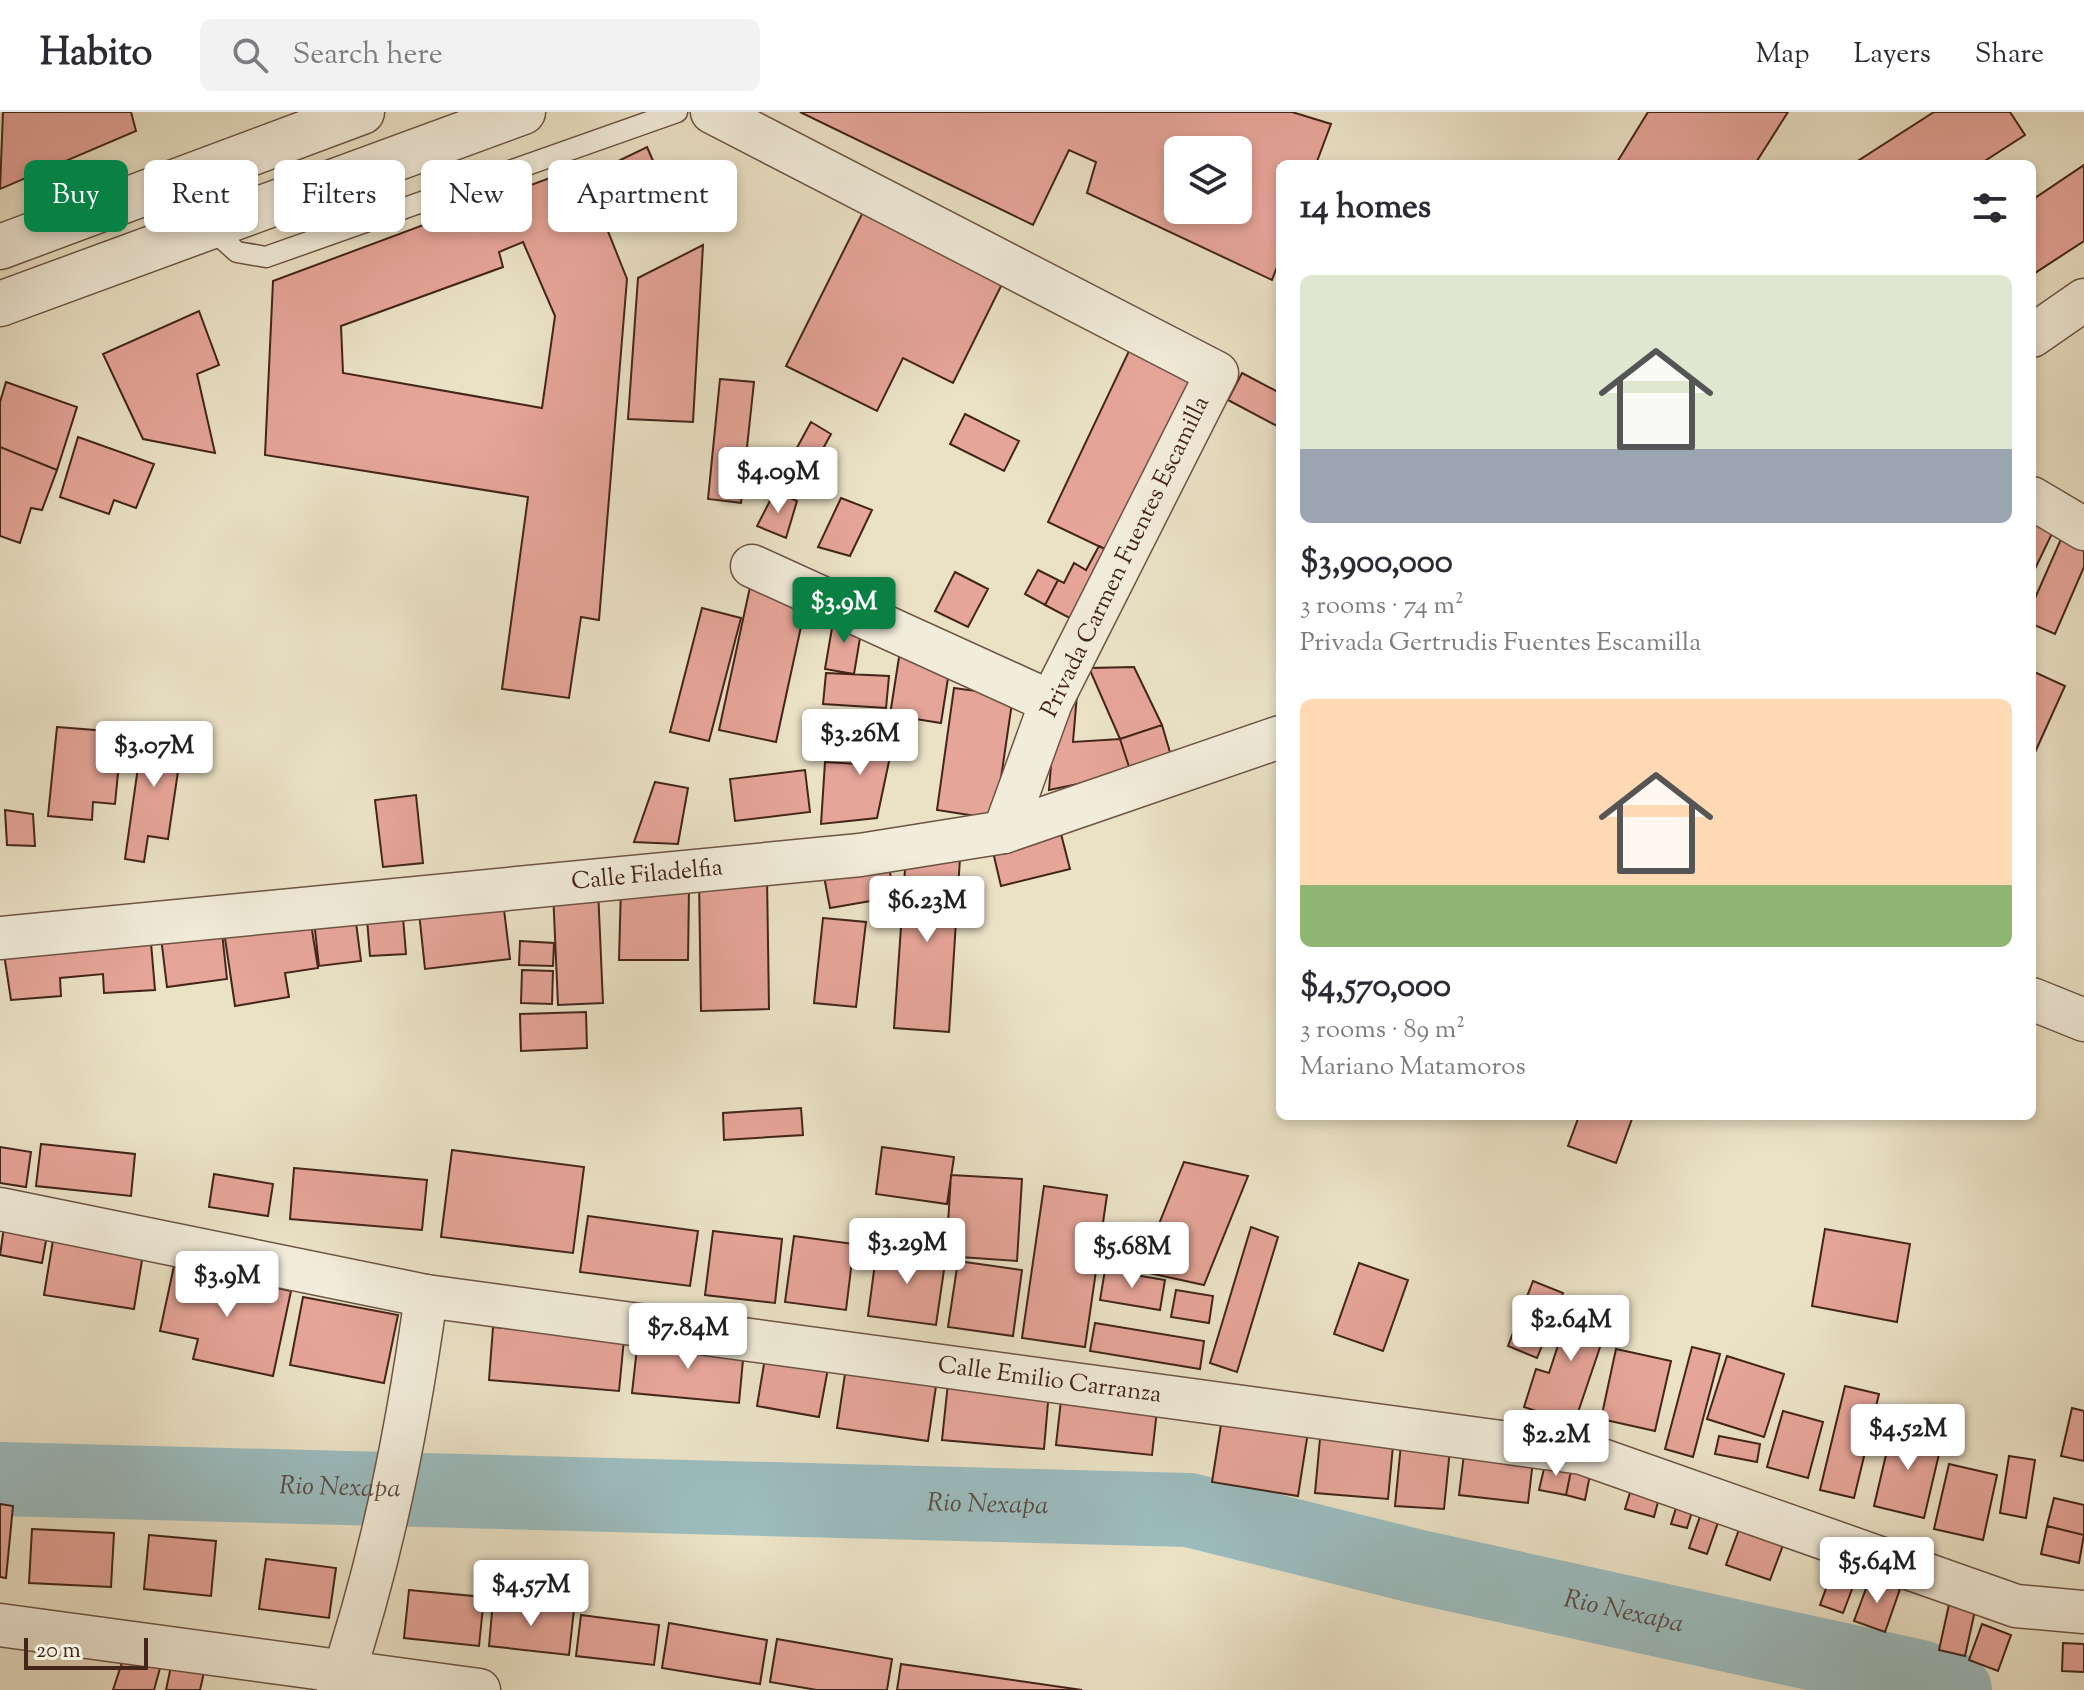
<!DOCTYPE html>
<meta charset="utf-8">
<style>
:root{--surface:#fff;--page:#f2f2f3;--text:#2b2b33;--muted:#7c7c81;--line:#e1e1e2;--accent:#0b8043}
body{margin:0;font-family:"Sorts Mill Goudy",serif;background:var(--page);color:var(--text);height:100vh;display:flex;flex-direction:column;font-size:30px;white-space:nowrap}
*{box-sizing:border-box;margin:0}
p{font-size:26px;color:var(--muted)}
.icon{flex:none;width:44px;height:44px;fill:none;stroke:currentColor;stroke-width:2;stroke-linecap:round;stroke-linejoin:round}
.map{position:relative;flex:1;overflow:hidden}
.side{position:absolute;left:1276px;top:48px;width:760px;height:960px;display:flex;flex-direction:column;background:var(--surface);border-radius:12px;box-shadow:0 4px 12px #0003}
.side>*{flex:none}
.guide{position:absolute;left:24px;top:48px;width:760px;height:72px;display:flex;gap:16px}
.tools{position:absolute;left:1164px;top:24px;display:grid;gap:16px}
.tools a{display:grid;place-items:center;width:88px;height:88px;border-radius:12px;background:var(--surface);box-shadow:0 4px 12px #0003;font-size:40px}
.scale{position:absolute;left:24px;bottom:20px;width:124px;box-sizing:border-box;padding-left:8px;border:4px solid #432519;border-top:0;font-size:22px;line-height:28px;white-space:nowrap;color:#432519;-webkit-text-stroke:6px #f2ecda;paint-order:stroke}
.price{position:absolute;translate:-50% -68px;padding:0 18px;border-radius:8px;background:#fff;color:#222;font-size:26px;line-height:52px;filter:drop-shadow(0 2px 4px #0008)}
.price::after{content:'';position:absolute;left:50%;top:48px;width:24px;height:18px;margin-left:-12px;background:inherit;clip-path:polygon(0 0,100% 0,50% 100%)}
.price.selected{background:var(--accent);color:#fff}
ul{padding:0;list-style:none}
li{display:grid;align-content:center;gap:16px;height:424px;padding:0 24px}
li span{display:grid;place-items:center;height:248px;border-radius:12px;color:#555}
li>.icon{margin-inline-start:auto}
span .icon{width:144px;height:144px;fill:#fffc;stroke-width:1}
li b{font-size:34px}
h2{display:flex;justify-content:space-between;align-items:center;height:96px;padding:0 24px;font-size:34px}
.chip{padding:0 28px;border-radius:12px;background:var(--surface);box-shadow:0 4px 12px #0003;font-size:28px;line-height:72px}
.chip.selected{background:var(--accent);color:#fff}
header{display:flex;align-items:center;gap:48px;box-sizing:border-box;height:112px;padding:0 40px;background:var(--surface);border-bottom:2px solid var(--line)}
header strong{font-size:38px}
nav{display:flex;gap:44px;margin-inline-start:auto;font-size:28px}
.search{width:560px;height:72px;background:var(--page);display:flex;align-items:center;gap:20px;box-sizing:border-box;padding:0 28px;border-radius:12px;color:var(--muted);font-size:30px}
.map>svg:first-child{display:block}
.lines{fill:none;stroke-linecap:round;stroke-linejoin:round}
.river{stroke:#9cbcbe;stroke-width:74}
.building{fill:#e6a599;stroke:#432519;stroke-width:2;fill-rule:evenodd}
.service-casing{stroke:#6d5444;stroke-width:23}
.minor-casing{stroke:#6d5444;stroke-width:45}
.tertiary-casing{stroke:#6d5444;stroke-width:47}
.service{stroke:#f2ecda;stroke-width:20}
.minor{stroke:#f2ecda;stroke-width:42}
.tertiary{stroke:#f2ecda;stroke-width:44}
.labels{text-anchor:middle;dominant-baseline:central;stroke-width:7;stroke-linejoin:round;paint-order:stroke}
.street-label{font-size:24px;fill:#432519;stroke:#f2ecda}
.water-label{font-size:26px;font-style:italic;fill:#594b42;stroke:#f2ecda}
</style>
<header>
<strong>Habito</strong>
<div class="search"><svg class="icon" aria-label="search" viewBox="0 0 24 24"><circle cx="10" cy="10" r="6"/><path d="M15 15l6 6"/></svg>Search here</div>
<nav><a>Map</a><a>Layers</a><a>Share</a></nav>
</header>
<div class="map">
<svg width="2084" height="1578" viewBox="0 0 2084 1578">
<rect width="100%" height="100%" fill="#ebe2c6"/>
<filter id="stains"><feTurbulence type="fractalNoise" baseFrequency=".0025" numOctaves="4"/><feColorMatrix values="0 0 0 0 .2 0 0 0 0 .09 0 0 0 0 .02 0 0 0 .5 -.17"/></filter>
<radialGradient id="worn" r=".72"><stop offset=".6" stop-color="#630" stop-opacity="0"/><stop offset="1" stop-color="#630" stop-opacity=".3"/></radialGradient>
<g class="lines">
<path class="river" id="s1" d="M0,1367l1189,31 230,57 501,110 35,13"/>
</g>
<path class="building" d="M3,0h128l5,19 -136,58z
M800,0h492l39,12 -15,40h-36v95l-8,21 -185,-87 9,-31 -27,-12 -36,75zM1178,38h60v60h-60z
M1648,0h140l-33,52h-139z
M1934,0h76l15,23 -45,29h-127z
M647,35l18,41 -37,18 -18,-41z
M2084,53v76l-52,34v-75z
M582,54l45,113 -28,341 -18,-3 -12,81 -67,-9 26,-192 -263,-42 8,-174zM523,130l32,74 -13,92 -199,-35 -2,-47 162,-59 -4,-15z
M867,92l140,70 -54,109 -50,-25 -26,53 -91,-45z
M703,133l-10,177 -65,-3 10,-141z
M199,199l20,54 -22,9 18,79 -72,-14 -40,-85z
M1129,239l68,33 -80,171 -69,-33z
M1242,261l38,20 -3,33 -49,-26z
M720,267l34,3 -13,121 -33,-4z
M6,270l71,25 -20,63 -57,-23v-45z
M965,302l54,27 -15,30 -54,-27z
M811,310l20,12 -17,31 -21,-10z
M78,325l76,27 -18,44 -22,-8 -5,14 -49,-17z
M0,335l57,23 -15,40 -11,-2 -11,35 -20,-7z
M775,379l22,10 -11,37 -29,-12z
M841,386l31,12 -22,46 -32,-9z
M2032,395l27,12 -27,56z
M2065,418l19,8v29l-29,67 -23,-10v-19z
M1099,434l18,9 -36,69 -36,-19 13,-25 6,3 10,-20 12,7z
M1038,458l20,10 -13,25 -20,-11z
M955,460l33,17 -20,38 -33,-16z
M750,475l57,12 -31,143 -57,-12z
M702,496l39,10 -32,123 -39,-9z
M834,504l29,4 -9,54 -29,-5z
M900,539l51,8 -10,64 -51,-8z
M1134,555l28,58 -42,14 -31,-71z
M2032,559l33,15 -33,73z
M826,561l63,3 -3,32 -63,-4z
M954,576l59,8 -18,123 -58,-9z
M1057,579l20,3 -4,48 47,-3 11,34 -82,17z
M868,605l30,2 -21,99 -56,6 4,-62 34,2z
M144,613l40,6 -16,108 -20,-3 -4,26 -19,-3z
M1162,613l10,34 -41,14 -11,-34z
M57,615l50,4 -2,20 15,1 -5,52 -22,-2 -1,18 -44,-4z
M805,658l5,42 -75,9 -5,-42z
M655,670l33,6 -10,56 -44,-2z
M416,683l7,68 -40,4 -8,-67z
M5,698l28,4 2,32 -28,-1z
M1058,710l12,47 -69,17 -11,-47z
M906,743l54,3 -11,174 -55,-4z
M888,748l6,37 -64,11 -7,-37z
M767,764l2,133 -68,2 -2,-134z
M621,774l68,1 -1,73h-69z
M598,777l5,114 -45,2 -5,-114z
M502,781l8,66 -85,10 -7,-66z
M402,793l4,49 -36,2 -4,-49z
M354,795l7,54 -42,5 -6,-54z
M309,799l9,57 -33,5 4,24 -54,9 -12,-81z
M823,806l43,4 -10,85 -42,-4z
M221,811l6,56 -60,8 -7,-58z
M150,819l5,59 -51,3 -1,-19 -43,4 1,18 -50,4 -9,-59z
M520,829l34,2 -1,23 -34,-1z
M522,858l31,1 -1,33 -31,-1z
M586,900l1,36 -66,3 -1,-37z
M801,996l2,27 -79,5 -1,-27z
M1579,1004h54l-17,47 -48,-17z
M41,1032l94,10 -4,42 -95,-10z
M0,1035l31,5 -5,35 -26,-4z
M882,1035l72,10 -7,47 -71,-10z
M452,1038l132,17 -11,86 -132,-16z
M1184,1050l64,14 -44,109 -64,-14z
M294,1056l133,12 -5,50 -132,-11z
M214,1062l59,10 -5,32 -59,-9z
M951,1063l71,4 -5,82 -71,-5z
M1044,1074l63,9 -22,152 -63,-9z
M588,1104l110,15 -8,55 -110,-14z
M4,1115l43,8 -5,28 -42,-8z
M1251,1115l27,10 -41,135 -27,-9z
M1825,1117l85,15 -13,78 -85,-16z
M713,1119l69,8 -7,64 -70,-8z
M794,1124l60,8 -8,66 -61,-8z
M53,1128l90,14 -9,55 -90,-14z
M877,1136l69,8 -10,69 -68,-9z
M958,1149l64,9 -9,66 -65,-9z
M1359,1151l49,17 -25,71 -49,-17z
M174,1154l117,25 -18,85 -80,-17 5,-20 -38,-8z
M1105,1158l60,10 -5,30 -60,-10z
M1533,1169l30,12 -26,65 -29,-12z
M1176,1178l37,6 -4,27 -38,-6z
M1574,1184l39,13 -39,115 -50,-17 12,-38 13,4z
M303,1185l95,18 -14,68 -94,-18z
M1095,1211l109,18 -4,28 -110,-18z
M493,1215l131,12 -5,52 -130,-11z
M638,1227l106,10 -5,54 -107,-10z
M1692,1235l28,7 -27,103 -28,-8z
M1616,1237l55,12 -16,70 -54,-12z
M766,1240l63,11 -10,54 -62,-11z
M1727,1244l57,18 -20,63 -57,-18z
M846,1255l91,12 -9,62 -91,-13z
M948,1271l101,8 -5,58 -102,-9z
M1845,1274l34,8 -25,104 -34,-8z
M1062,1279l96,10 -6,54 -96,-10z
M2072,1296l12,3v50l-23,-5z
M1783,1299l40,11 -15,56 -41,-11z
M1222,1306l86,14 -10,64 -86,-14z
M1893,1313l50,12 -19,81 -50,-12z
M1321,1316l73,7 -6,64 -73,-6z
M1719,1324l41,8 -3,18 -42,-8z
M1401,1332l49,5 -6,60 -49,-3z
M1464,1342l69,7 -5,42 -69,-8z
M2009,1344l26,4 -9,58 -26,-5z
M1546,1348l26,6 -6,29 -27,-5z
M1949,1352l48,11 -14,65 -49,-11z
M1572,1354l19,4 -6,30 -19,-5z
M1635,1364l28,7 -9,34 -29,-8z
M1681,1380l16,4 -10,32 -16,-4z
M2054,1386l30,7v30l-37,-9z
M0,1392l13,2 -7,72 -6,-1z
M1703,1396l18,6 -14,40 -18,-6z
M1744,1404l44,16 -18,48 -44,-15z
M2047,1414l37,9 -5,28 -38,-9z
M32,1417l82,4 -3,54 -82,-4z
M149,1423l67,6 -5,55 -67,-7z
M266,1447l70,9 -7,50 -70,-9z
M1837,1447l23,9 -17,45 -23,-8z
M1870,1466l30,11 -15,43 -31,-11z
M409,1478l75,7 -5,49 -75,-8z
M1950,1488l26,6 -11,50 -26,-6z
M493,1489l81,8 -5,46 -80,-9z
M581,1503l78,10 -5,40 -78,-9z
M669,1511l98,17 -7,44 -98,-16z
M1982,1512l29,11 -13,36 -29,-11z
M777,1527l115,20 -5,31h-70l-47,-8z
M2063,1531l21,1v28l-22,-1z
M126,1538l36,11 -8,29h-41z
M174,1540l33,7 -7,31h-34z
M901,1552l181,26h-185z"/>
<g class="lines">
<g class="service-casing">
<path id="service" d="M208,114l29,26 29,5 411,-145"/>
</g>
<g class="minor-casing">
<g id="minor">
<path d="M712,0l505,261 -166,329 -47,130"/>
<path d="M2032,224l52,-36"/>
<path d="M2032,386l52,31"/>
<path d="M752,454l299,136"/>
<path id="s2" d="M0,826l860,-83 144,-23 276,-95"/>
<path d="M2032,887l52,21"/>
<path id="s3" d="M0,1097l426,87 1156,157 434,153 68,6"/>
<path d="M0,1513l479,65"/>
<path d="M338,1578c43,-126 70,-262 88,-394"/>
</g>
</g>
<g class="tertiary-casing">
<path id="tertiary" d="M0,135l362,-135
M0,192l523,-192"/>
</g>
<use href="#service" class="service"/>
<use href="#minor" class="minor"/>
<use href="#tertiary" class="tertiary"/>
</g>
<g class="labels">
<g class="street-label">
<text transform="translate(1126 445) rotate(-64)">Privada Carmen Fuentes Escamilla</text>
<text stroke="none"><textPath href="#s2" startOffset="650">Calle Filadelfia</textPath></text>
<text stroke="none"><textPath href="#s3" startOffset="1064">Calle Emilio Carranza</textPath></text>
</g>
<g class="water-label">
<text stroke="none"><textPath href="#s1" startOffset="340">Rio Nexapa</textPath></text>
<text stroke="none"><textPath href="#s1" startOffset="988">Rio Nexapa</textPath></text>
<text stroke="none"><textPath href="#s1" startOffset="1636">Rio Nexapa</textPath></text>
</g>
</g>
<rect width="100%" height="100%" filter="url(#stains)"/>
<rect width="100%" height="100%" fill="url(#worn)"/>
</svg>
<div class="tools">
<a><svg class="icon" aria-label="layers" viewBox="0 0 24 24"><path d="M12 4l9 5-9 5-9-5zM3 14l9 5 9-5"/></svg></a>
</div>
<div class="scale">20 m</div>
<b class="price" style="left:778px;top:403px">$4.09M</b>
<b class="price selected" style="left:844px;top:533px">$3.9M</b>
<b class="price" style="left:860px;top:665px">$3.26M</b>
<b class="price" style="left:154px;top:677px">$3.07M</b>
<b class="price" style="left:927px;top:832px">$6.23M</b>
<b class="price" style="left:907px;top:1174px">$3.29M</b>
<b class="price" style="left:1132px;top:1178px">$5.68M</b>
<b class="price" style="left:227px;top:1207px">$3.9M</b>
<b class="price" style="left:1571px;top:1251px">$2.64M</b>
<b class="price" style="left:688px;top:1259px">$7.84M</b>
<b class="price" style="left:1908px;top:1360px">$4.52M</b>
<b class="price" style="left:1556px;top:1366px">$2.2M</b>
<b class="price" style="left:1877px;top:1493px">$5.64M</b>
<b class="price" style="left:531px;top:1516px">$4.57M</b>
<div class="guide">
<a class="chip selected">Buy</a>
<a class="chip">Rent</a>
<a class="chip">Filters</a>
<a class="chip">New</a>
<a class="chip">Apartment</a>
</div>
<section class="side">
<h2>14 homes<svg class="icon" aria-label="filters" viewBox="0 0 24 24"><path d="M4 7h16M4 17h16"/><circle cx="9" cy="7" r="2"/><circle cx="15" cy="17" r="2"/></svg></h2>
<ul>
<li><span style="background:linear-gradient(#dfe7d0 70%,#9aa5b1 0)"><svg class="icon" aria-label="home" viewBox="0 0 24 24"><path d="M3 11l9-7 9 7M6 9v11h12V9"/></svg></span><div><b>$3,900,000</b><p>3 rooms · 74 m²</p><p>Privada Gertrudis Fuentes Escamilla</p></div></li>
<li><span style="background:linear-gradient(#ffd9b3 75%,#8fb573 0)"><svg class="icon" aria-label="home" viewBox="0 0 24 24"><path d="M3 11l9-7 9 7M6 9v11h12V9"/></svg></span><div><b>$4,570,000</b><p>3 rooms · 89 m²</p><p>Mariano Matamoros</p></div></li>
</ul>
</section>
</div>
